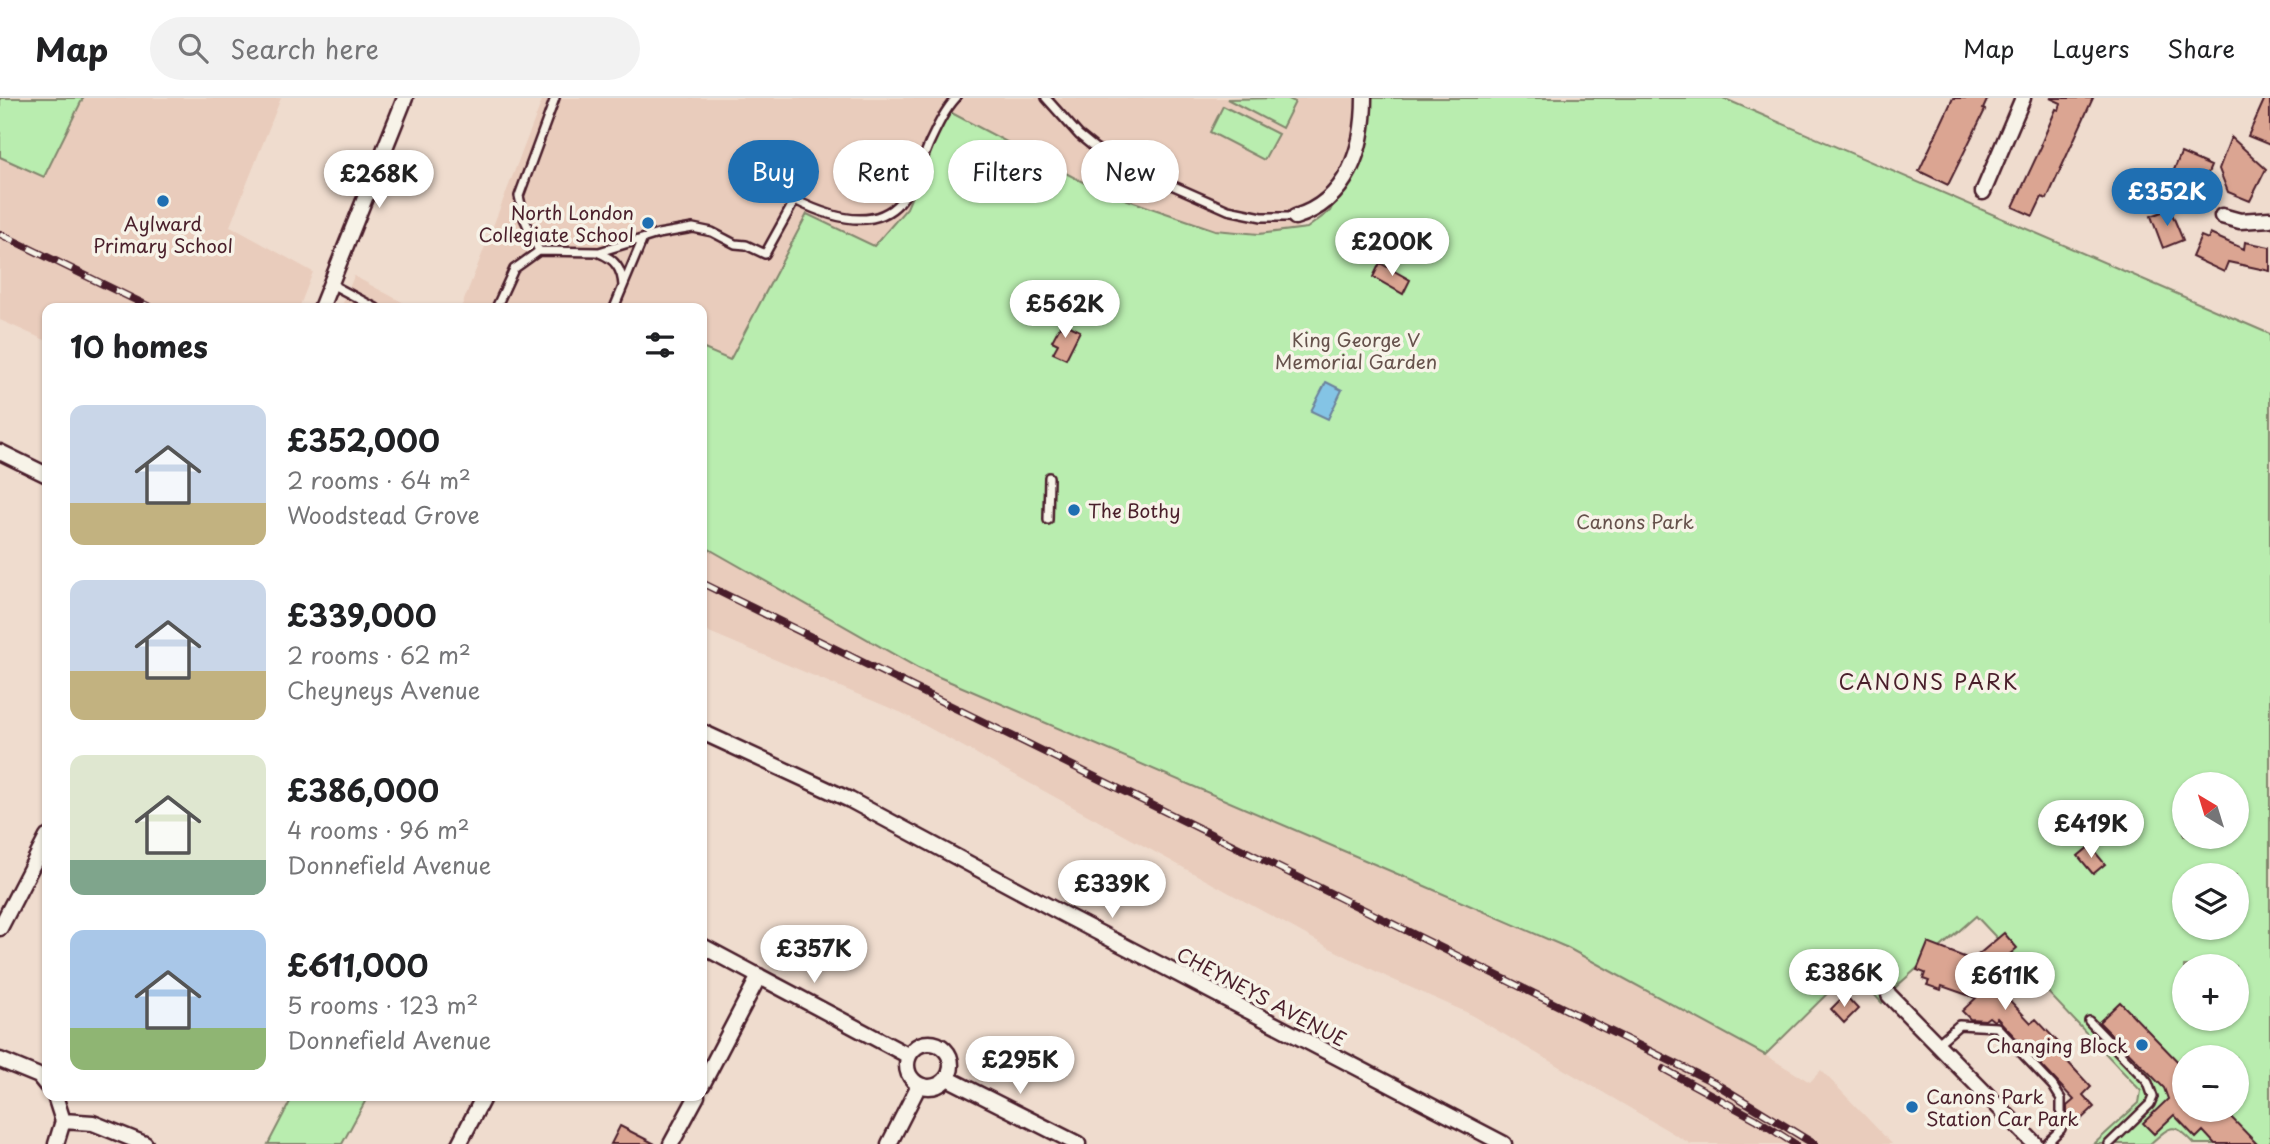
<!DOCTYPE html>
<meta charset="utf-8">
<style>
:root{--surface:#fff;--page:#f2f2f2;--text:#202124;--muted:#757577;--line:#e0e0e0;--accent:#1f6fb2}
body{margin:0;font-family:"Playpen Sans",sans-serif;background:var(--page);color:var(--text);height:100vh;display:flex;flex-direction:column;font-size:26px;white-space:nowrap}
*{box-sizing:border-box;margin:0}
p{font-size:23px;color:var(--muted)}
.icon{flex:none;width:38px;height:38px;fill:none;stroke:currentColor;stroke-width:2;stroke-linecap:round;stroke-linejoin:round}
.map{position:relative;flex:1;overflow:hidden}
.sheet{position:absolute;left:42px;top:205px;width:665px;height:798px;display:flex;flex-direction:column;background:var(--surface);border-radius:14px;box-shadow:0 2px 5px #0004}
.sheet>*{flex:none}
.hud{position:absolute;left:728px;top:42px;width:665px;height:63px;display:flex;gap:14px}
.needle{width:46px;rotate:322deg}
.buttons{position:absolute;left:2172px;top:674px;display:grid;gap:14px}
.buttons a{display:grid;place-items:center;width:77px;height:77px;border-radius:50%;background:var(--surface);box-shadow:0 2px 5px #0004;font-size:35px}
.price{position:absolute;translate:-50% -60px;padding:0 16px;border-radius:24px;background:#fff;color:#222;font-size:23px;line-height:46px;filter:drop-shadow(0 2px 4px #0008)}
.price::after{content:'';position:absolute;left:50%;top:42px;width:21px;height:16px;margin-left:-10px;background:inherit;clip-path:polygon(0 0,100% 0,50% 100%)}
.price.on{background:var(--accent);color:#fff}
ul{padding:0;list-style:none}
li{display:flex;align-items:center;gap:21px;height:175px;padding:0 28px}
li span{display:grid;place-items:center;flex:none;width:196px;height:140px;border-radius:14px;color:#555}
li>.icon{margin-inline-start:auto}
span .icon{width:84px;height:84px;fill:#fffc;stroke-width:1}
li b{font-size:30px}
h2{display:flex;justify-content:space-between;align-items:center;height:84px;padding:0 28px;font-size:30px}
.chip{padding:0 24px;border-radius:32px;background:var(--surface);box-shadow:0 2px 5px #0004;font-size:24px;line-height:63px}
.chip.on{background:var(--accent);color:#fff}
header{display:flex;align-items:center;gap:42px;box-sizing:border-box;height:98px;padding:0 35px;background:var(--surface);border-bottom:2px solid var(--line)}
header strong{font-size:33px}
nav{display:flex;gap:38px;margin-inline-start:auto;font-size:24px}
.search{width:490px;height:63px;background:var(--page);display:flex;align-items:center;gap:18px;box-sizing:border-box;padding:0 24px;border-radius:38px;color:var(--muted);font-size:26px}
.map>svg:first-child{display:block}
.built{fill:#e9ccbc}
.green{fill:#b9edaf;stroke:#82866d;stroke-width:2;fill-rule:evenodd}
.water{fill:#84c4e5;stroke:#6d829b;stroke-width:2}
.building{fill:#dba592;stroke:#4a1f2b;stroke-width:2}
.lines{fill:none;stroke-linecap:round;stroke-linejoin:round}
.lane-casing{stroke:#4a1f2b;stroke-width:12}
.street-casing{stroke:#4a1f2b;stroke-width:19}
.lane{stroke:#f7f3e8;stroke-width:7}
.street{stroke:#f7f3e8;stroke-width:14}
.rail-casing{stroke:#4a1f2b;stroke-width:8}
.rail{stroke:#f7f3e8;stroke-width:5;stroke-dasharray:16;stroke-linecap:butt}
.poi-dot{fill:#1f6fb2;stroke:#f7f3e8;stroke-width:2.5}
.labels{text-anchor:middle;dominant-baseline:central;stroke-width:7;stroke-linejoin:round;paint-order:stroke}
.poi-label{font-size:19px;fill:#4a1f2b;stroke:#f7f3e8;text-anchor:end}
.park-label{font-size:19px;fill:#66524c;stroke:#f7f3e8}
.street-label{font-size:19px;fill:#4a1f2b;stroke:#f7f3e8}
.neighbourhood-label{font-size:21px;letter-spacing:2px;fill:#4a1f2b;stroke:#f7f3e8}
</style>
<header>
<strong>Map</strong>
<div class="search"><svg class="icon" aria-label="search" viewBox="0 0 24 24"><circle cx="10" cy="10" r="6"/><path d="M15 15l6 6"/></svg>Search here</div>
<nav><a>Map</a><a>Layers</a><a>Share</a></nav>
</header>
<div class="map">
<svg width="2270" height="1046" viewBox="0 0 2270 1046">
<rect width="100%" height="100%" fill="#efdcce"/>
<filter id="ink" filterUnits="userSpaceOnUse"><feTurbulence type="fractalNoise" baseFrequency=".0143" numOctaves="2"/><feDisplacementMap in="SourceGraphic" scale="14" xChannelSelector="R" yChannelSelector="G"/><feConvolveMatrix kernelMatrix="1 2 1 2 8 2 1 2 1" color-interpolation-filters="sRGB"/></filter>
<g filter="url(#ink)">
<path class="built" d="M83,0h198l-51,128 83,46 -14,36h-252v33l-47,-21v-163l44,20z
M543,0h811l1,21 -4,29 -12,22 -16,21 -30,20 6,18 -40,5 -44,-4 -119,-41 -147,-77 -42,96 -33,38 -67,-31 -77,146 -28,-13v-40h-241z
M354,178l59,32h-72z
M702,447l216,123 483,208 2,-2 8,7 157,67 197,107 45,27 11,-12 71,74h-201l-225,-132 -79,-35 -59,-30 -426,-234 -200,-84z"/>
<path class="green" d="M0,0h83l-39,79 -44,-20z
M1287,0l8,4 -13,26 -55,-29z
M1370,0h353l547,236v810h-75c-21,-22 -23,-20 -45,0h-56l45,-41 2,-12 -165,-175 -79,70 -15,17c-10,-10 -18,-24 -33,-20l-6,-5 -78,77 -197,-107 -157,-68 -8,-5 -1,1 -484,-208 -216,-123v-197l28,12 77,-146 67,32 33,-38 41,-97 148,78 119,41 44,4 48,-6 23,-17 5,-11 16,-19 16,-36zM2184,686h52v52h-52zM2184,777h52v53h-52zM2184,868h52v52h-52zM2184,959h52v53h-52z
M1223,8l55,28 -14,26 -54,-28z
M293,998h75l-26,48h-74z"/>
<path class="water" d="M1326,284l16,8 -14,29 -17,-8z"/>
<path class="building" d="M1953,0h35l-5,11 2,1 -37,75 -29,-14z
M2050,0h43l-46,101 -5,-2 -9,19 -20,-9 29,-62 -1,-1 15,-35 3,1 2,-7z
M2265,0h5v47l-22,-9z
M2231,39l35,32 -16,32 -22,-9 -9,-23z
M2181,55l30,13 -10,24 -30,-13z
M2170,111l13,31 -20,8 -12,-32z
M2210,136l34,15 1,-7 25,5v24l-42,-9 -4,10 -32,-15 9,-21 7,3z
M1380,165l30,17 -7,14 -30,-17z
M1066,226l14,7 -14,28 -13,-6 5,-9 -6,-3 8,-15 4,2z
M2090,748l15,18 -12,10 -15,-18z
M2004,835l13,15 -31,27 45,48 5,-4 35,37 -5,4 25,27 -8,8 11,12 -19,18 -8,-8v-11l7,-6 -77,-82 -3,3 -5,-4 -4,3 -15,-1 -8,-8 14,-13 -34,-12 -1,4 -14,-5 2,-4 -6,-2 2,-6 -8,-3 11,-27 44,17z
M1845,897l13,14 -14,14 -13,-14z
M2120,904l64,66v42h40l33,34h-42l-12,-13 -7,7 -22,-23 -20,19 -11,-11 25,-24 -4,-11 -65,-66z
M620,1028l35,18h-44z"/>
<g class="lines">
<g class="lane-casing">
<path id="lane" d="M1046,0l33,37 16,13 27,15 106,47 34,7h33
M539,153l-15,-33 -5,-22 36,-98
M599,155c16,6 23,16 24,33
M331,186l45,24
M496,210l18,-39 25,-18 60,1 59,-18 35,-6 19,4 23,12 11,1 19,9 30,-54c30,15 78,33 105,2 14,-16 21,-39 29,-58 7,-15 15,-33 27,-46
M614,210l28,-67
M1048,422l1,-43
M2089,923l55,57 4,5 5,14 -3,7 -41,40
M1937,946l22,-19 38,2 56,59 8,13v30l-15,15"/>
</g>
<g class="street-casing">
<path id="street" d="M1983,94l40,-94
M2222,118l18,5 30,-2
M1295,119c53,-16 69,-69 69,-119
M321,210l84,-210
M0,354l47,23
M702,634l148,68 209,112 445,232
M0,830l47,-91
M702,848l207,110
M1889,897l146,149
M907 967a22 22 0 1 1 44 0a22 22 0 1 1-44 0Z
M0,962l39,16 8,10
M947,980l131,66
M702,987l57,-109
M55,998l8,25 -7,23
M63,1023l30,2 52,21
M459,1046l25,-48
M671,1046l26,-48
M889,1046l30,-59"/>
</g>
<use href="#lane" class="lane"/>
<use href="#street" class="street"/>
<g class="rail-casing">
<path id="rail" d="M0,136l152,74
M702,485l1011,499 101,62
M1664,971l92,50 39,25"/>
</g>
<use href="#rail" class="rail"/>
</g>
</g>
<g class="poi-dot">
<circle cx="163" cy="103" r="7"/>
<circle cx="648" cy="125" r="7"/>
<circle cx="1074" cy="412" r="7"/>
<circle cx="2142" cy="947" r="7"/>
<circle cx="1912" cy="1009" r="7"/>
</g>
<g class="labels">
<g class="poi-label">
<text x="634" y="114">North London<tspan x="634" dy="22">Collegiate School</tspan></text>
<text x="163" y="125" text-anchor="middle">Aylward<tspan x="163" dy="22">Primary School</tspan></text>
<text x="1088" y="412" text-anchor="start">The Bothy</text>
<text x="2128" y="947">Changing Block</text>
<text x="1926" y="998" text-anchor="start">Canons Park<tspan x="1926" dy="22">Station Car Park</tspan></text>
</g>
<g class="park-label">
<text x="1356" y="241">King George V<tspan x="1356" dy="22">Memorial Garden</tspan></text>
<text x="1635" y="423">Canons Park</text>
</g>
<g class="street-label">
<text transform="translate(1262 898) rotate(28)">CHEYNEYS AVENUE</text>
</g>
<g class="neighbourhood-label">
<text x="1929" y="583">CANONS PARK</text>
</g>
</g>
</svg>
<div class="buttons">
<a><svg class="needle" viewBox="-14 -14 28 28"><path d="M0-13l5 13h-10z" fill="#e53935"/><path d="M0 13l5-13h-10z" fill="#757577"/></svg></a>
<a><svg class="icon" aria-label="layers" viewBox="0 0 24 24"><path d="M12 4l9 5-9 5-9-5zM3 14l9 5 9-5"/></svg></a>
<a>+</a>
<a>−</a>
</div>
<b class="price" style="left:379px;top:112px">£268K</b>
<b class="price on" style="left:2167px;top:130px">£352K</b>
<b class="price" style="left:1392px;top:180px">£200K</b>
<b class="price" style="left:1065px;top:242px">£562K</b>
<b class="price" style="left:2091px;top:762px">£419K</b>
<b class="price" style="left:1112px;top:822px">£339K</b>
<b class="price" style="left:814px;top:887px">£357K</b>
<b class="price" style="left:1844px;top:911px">£386K</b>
<b class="price" style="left:2005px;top:914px">£611K</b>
<b class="price" style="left:1020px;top:998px">£295K</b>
<div class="hud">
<a class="chip on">Buy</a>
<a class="chip">Rent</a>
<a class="chip">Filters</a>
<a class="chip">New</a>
</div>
<section class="sheet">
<h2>10 homes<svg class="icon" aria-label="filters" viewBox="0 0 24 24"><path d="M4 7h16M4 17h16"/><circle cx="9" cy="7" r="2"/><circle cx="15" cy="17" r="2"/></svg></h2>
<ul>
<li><span style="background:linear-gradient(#c9d6e8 70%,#c2b280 0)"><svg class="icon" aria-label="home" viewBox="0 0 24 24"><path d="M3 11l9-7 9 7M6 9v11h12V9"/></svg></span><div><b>£352,000</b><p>2 rooms · 64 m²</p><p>Woodstead Grove</p></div></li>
<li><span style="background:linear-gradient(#c9d6e8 65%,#c2b280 0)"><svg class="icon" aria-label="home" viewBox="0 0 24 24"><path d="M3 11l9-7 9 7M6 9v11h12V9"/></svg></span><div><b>£339,000</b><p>2 rooms · 62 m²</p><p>Cheyneys Avenue</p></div></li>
<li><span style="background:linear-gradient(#dfe7d0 75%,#7fa58c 0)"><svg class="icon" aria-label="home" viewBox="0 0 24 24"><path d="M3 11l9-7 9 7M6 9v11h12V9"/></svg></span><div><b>£386,000</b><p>4 rooms · 96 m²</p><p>Donnefield Avenue</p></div></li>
<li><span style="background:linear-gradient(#a9c7e8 70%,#8fb573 0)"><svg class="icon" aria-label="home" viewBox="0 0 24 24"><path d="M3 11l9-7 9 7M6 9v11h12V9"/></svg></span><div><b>£611,000</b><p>5 rooms · 123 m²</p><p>Donnefield Avenue</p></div></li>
</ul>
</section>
</div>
